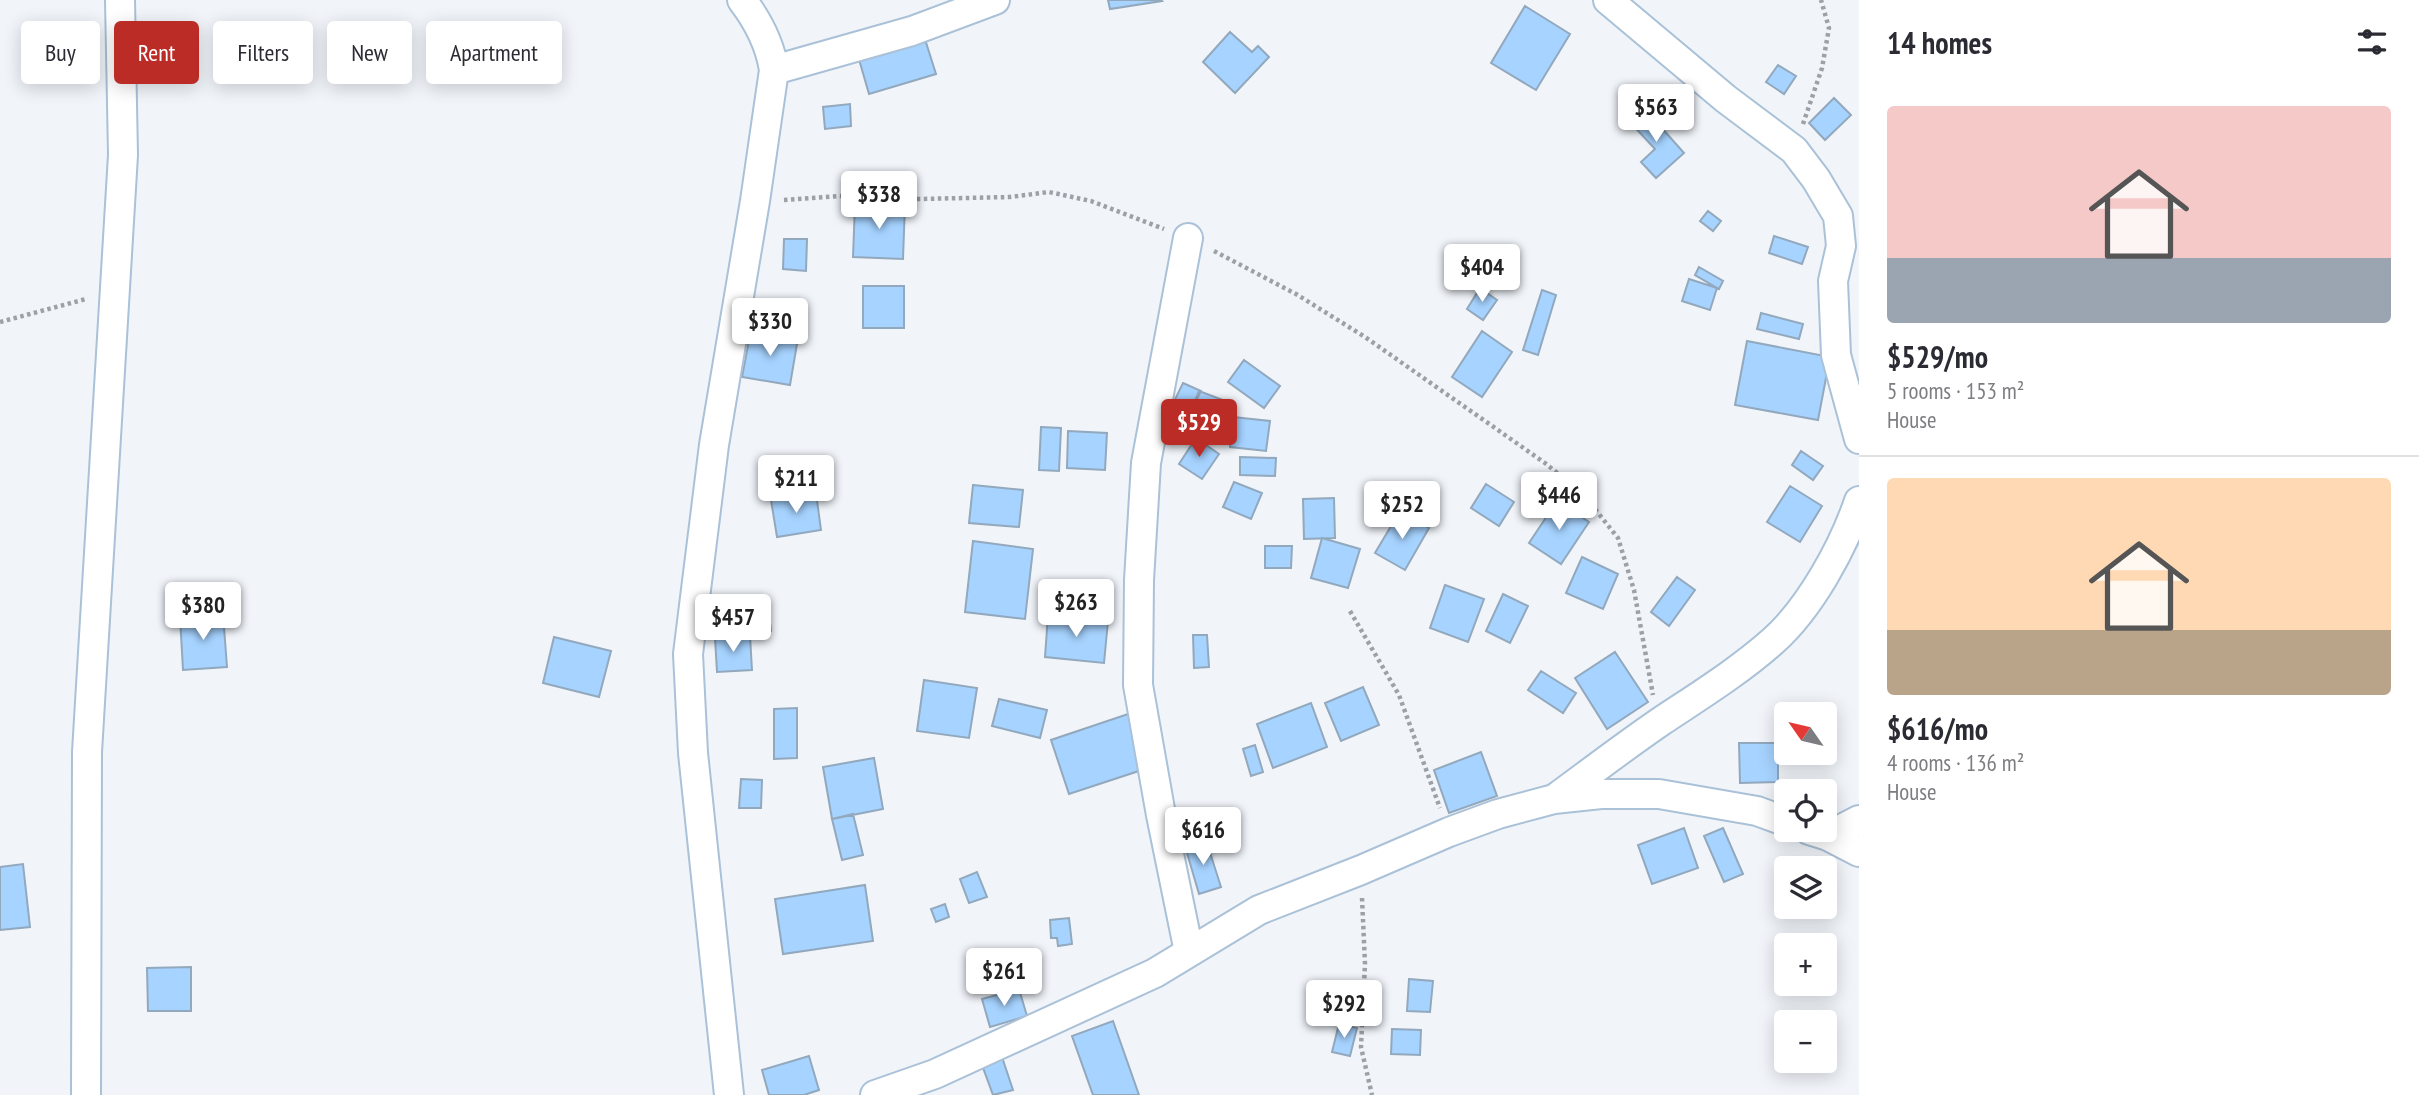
<!DOCTYPE html>
<meta charset="utf-8">
<style>
:root{--surface:#fff;--page:#f2f2f3;--text:#2b2b33;--muted:#7c7c81;--line:#e1e1e2;--accent:#ba2c25}
body{margin:0;font-family:"PT Sans Narrow",sans-serif;background:var(--page);color:var(--text);height:100vh;display:flex;flex-direction:column;font-size:26px;white-space:nowrap}
*{box-sizing:border-box;margin:0}
p{font-size:23px;color:var(--muted)}
.icon{flex:none;width:38px;height:38px;fill:none;stroke:currentColor;stroke-width:2;stroke-linecap:round;stroke-linejoin:round}
.map{position:relative;flex:1;overflow:hidden}
.drawer{display:flex;flex-direction:column;background:var(--surface);width:560px}
.drawer>*{flex:none}
.guide{position:absolute;left:21px;top:21px;width:665px;height:63px;display:flex;gap:14px}
.needle{width:46px;rotate:304deg}
.controls{position:absolute;left:1774px;top:702px;display:grid;gap:14px}
.controls a{display:grid;place-items:center;width:63px;height:63px;border-radius:7px;background:var(--surface);box-shadow:0 4px 18px #0003;font-size:35px}
.price{position:absolute;translate:-50% -60px;padding:0 16px;border-radius:7px;background:#fff;color:#222;font-size:23px;line-height:46px;filter:drop-shadow(0 2px 4px #0008)}
.price::after{content:'';position:absolute;left:50%;top:42px;width:21px;height:16px;margin-left:-10px;background:inherit;clip-path:polygon(0 0,100% 0,50% 100%)}
.price.active{background:var(--accent);color:#fff}
ul{padding:0;list-style:none}
li{display:grid;align-content:center;gap:14px;height:371px;padding:0 28px}
li+li{border-top:2px solid var(--line)}
li span{display:grid;place-items:center;height:217px;border-radius:7px;color:#555}
li>.icon{margin-inline-start:auto}
span .icon{width:126px;height:126px;fill:#fffc;stroke-width:1}
li b{font-size:30px}
h2{display:flex;justify-content:space-between;align-items:center;height:84px;padding:0 28px;font-size:30px}
.pill{padding:0 24px;border-radius:7px;background:var(--surface);box-shadow:0 4px 18px #0003;font-size:24px;line-height:63px}
.pill.active{background:var(--accent);color:#fff}
main{display:flex;flex:1;min-height:0}
.map>svg:first-child{display:block}
.building{fill:#a6d3ff;stroke:#92a8bd;stroke-width:2}
.lines{fill:none;stroke-linecap:round;stroke-linejoin:round}
.minor-casing{stroke:#aac1d7;stroke-width:32}
.path{stroke:#9ca1a7;stroke-width:4.5;stroke-dasharray:3.5 3.5;stroke-linecap:butt}
.minor{stroke:#fff;stroke-width:28}
</style>
<main>
<div class="map">
<svg width="1859" height="1095" viewBox="0 0 1859 1095">
<rect width="100%" height="100%" fill="#f1f5fa"/>
<path class="building" d="M1108,0h53l1,1 -52,8z
M1525,6l45,28 -34,56 -45,-27z
M1230,32l22,20 6,-6 11,11 -34,36 -32,-31z
M924,36l12,38 -67,20 -11,-38z
M1778,65l18,11 -12,18 -18,-12z
M1834,98l17,17 -26,25 -16,-17z
M850,104l1,22 -26,3 -2,-22z
M1644,108l40,45 -28,25 -15,-16 14,-13 -26,-28z
M855,203l50,1 -2,55 -50,-2z
M1708,211l13,10 -8,10 -13,-10z
M1774,236l34,11 -6,17 -33,-11z
M784,239h23l-1,32 -23,-2z
M1699,267l24,14 -4,8 -24,-14z
M1689,279l28,9 -7,22 -28,-9z
M863,286h41v42h-41z
M1480,288l17,12 -14,20 -16,-11z
M1542,290l14,5 -18,60 -15,-5z
M1761,313l42,11 -4,15 -42,-10z
M751,330l47,8 -8,47 -48,-8z
M1482,331l30,21 -30,45 -30,-20z
M1747,341l83,16 -12,63 -83,-15z
M1244,360l36,26 -16,22 -36,-26z
M1183,383l18,8 -20,41 -18,-8z
M1199,391l32,12 -6,17 -33,-12z
M1233,417l37,4 -4,30 -36,-4z
M1041,427l20,1 -2,43 -20,-1z
M1068,431l39,2 -2,37 -38,-2z
M1196,438l23,16 -17,25 -23,-15z
M1801,451l22,15 -10,14 -21,-15z
M1240,457l36,1 -1,18 -35,-1z
M1234,482l28,11 -11,26 -28,-12z
M1486,484l28,18 -15,24 -28,-18z
M973,485l50,5 -4,37 -50,-4z
M1790,486l32,20 -22,36 -33,-20z
M816,493l5,37 -44,7 -6,-37z
M1334,498l1,40 -31,1 -1,-40z
M1557,501l32,21 -28,42 -32,-21z
M1400,511l29,17 -24,42 -30,-17z
M1322,538l38,11 -12,39 -37,-10z
M973,541l60,8 -8,70 -60,-7z
M1265,546h27l-1,22h-26z
M1582,557l36,17 -15,35 -37,-16z
M1677,577l18,13 -26,36 -18,-14z
M1445,585l39,14 -16,43 -38,-14z
M1503,594l25,12 -18,37 -24,-12z
M767,596l4,35 -18,3 -2,-17 -30,3 -2,-18z
M223,614l4,53 -44,3 -3,-53z
M1048,615l60,6 -4,42 -59,-6z
M1193,635h14l2,32 -15,1z
M750,636l2,34 -35,2 -2,-34z
M554,637l57,14 -12,46 -56,-14z
M1615,652l33,50 -41,27 -32,-51z
M1541,671l35,22 -13,20 -35,-23z
M924,680l53,8 -8,50 -52,-7z
M1363,687l16,38 -38,16 -16,-38z
M999,699l48,11 -7,28 -48,-12z
M1311,703l16,44 -54,21 -16,-44z
M797,708v50l-23,1v-50z
M1134,712l17,55 -82,27 -18,-54z
M1739,743h39v39l-38,1z
M1255,745l8,27 -12,4 -8,-27z
M1481,752l16,44 -48,17 -15,-43z
M874,758l9,51 -51,10 -9,-52z
M741,779l21,1 -1,28h-22z
M853,814l10,41 -21,5 -10,-41z
M1684,828l14,40 -46,16 -14,-39z
M1723,828l20,46 -19,8 -20,-46z
M1206,840l15,47 -22,7 -14,-48z
M23,864l7,63 -30,3v-63z
M977,872l10,25 -18,6 -9,-24z
M865,885l8,56 -90,13 -8,-55z
M945,904l4,13 -13,5 -5,-13z
M1069,918l3,26 -14,2 -1,-8h-6l-1,-18z
M191,967v44h-43l-1,-43z
M1409,979l24,2 -3,31 -23,-1z
M1019,989l8,27 -37,11 -8,-28z
M1113,1021l26,74h-46l-21,-59z
M1339,1024l18,4 -7,28 -18,-4z
M1392,1029l29,1 -1,25 -29,-1z
M809,1056l10,34 -15,5h-35l-7,-25z
M1002,1057l11,33 -20,5 -11,-30z"/>
<g class="lines">
<g class="minor-casing">
<path id="minor" d="M1608,0l118,99 68,51 22,29 22,37 3,30 -8,35 3,74 23,84
M774,70l138,-39 83,-31
M1188,238l-42,225 -7,117 -1,105 23,130 28,137
M1557,797c34,-25 68,-51 103,-75 39,-26 78,-50 113,-81 37,-33 70,-93 86,-140
M1809,830l19,6 31,16
M1828,836l31,-16
M86,1095l1,-343 36,-597 -3,-155
M729,1095l-36,-342 -5,-99 26,-209 41,-244 19,-131c-4,-26 -16,-49 -32,-70
M875,1095l60,-21 220,-101 104,-63 102,-40 88,-38 49,-18 56,-15 47,-5h58l98,17 30,11"/>
</g>
<path class="path" d="M1803,124l19,-56 7,-40 -8,-28
M784,200l55,-4 81,3 90,-2 39,-5 42,9 73,28
M1214,251l82,43 69,43 180,126 38,31 35,44 16,52 19,105
M0,322l86,-23
M1350,611l49,84 41,113
M1362,898l3,66 -4,83 11,48"/>
<use href="#minor" class="minor"/>
</g>
</svg>
<div class="controls">
<a><svg class="needle" viewBox="-14 -14 28 28"><path d="M0-13l5 13h-10z" fill="#e53935"/><path d="M0 13l5-13h-10z" fill="#7c7c81"/></svg></a>
<a><svg class="icon" aria-label="locate" viewBox="0 0 24 24"><circle cx="12" cy="12" r="6"/><path d="M12 2v4M12 18v4M2 12h4M18 12h4"/></svg></a>
<a><svg class="icon" aria-label="layers" viewBox="0 0 24 24"><path d="M12 4l9 5-9 5-9-5zM3 14l9 5 9-5"/></svg></a>
<a>+</a>
<a>−</a>
</div>
<b class="price" style="left:1656px;top:144px">$563</b>
<b class="price" style="left:879px;top:231px">$338</b>
<b class="price" style="left:1482px;top:304px">$404</b>
<b class="price" style="left:770px;top:358px">$330</b>
<b class="price active" style="left:1199px;top:459px">$529</b>
<b class="price" style="left:796px;top:515px">$211</b>
<b class="price" style="left:1559px;top:532px">$446</b>
<b class="price" style="left:1402px;top:541px">$252</b>
<b class="price" style="left:1076px;top:639px">$263</b>
<b class="price" style="left:203px;top:642px">$380</b>
<b class="price" style="left:733px;top:654px">$457</b>
<b class="price" style="left:1203px;top:867px">$616</b>
<b class="price" style="left:1004px;top:1008px">$261</b>
<b class="price" style="left:1344px;top:1040px">$292</b>
<div class="guide">
<a class="pill">Buy</a>
<a class="pill active">Rent</a>
<a class="pill">Filters</a>
<a class="pill">New</a>
<a class="pill">Apartment</a>
</div>
</div>
<section class="drawer">
<h2>14 homes<svg class="icon" aria-label="filters" viewBox="0 0 24 24"><path d="M4 7h16M4 17h16"/><circle cx="9" cy="7" r="2"/><circle cx="15" cy="17" r="2"/></svg></h2>
<ul>
<li><span style="background:linear-gradient(#f6c9c9 70%,#9aa5b1 0)"><svg class="icon" aria-label="home" viewBox="0 0 24 24"><path d="M3 11l9-7 9 7M6 9v11h12V9"/></svg></span><div><b>$529/mo</b><p>5 rooms · 153 m²</p><p>House</p></div></li>
<li><span style="background:linear-gradient(#ffd9b3 70%,#b9a48a 0)"><svg class="icon" aria-label="home" viewBox="0 0 24 24"><path d="M3 11l9-7 9 7M6 9v11h12V9"/></svg></span><div><b>$616/mo</b><p>4 rooms · 136 m²</p><p>House</p></div></li>
</ul>
</section>
</main>
